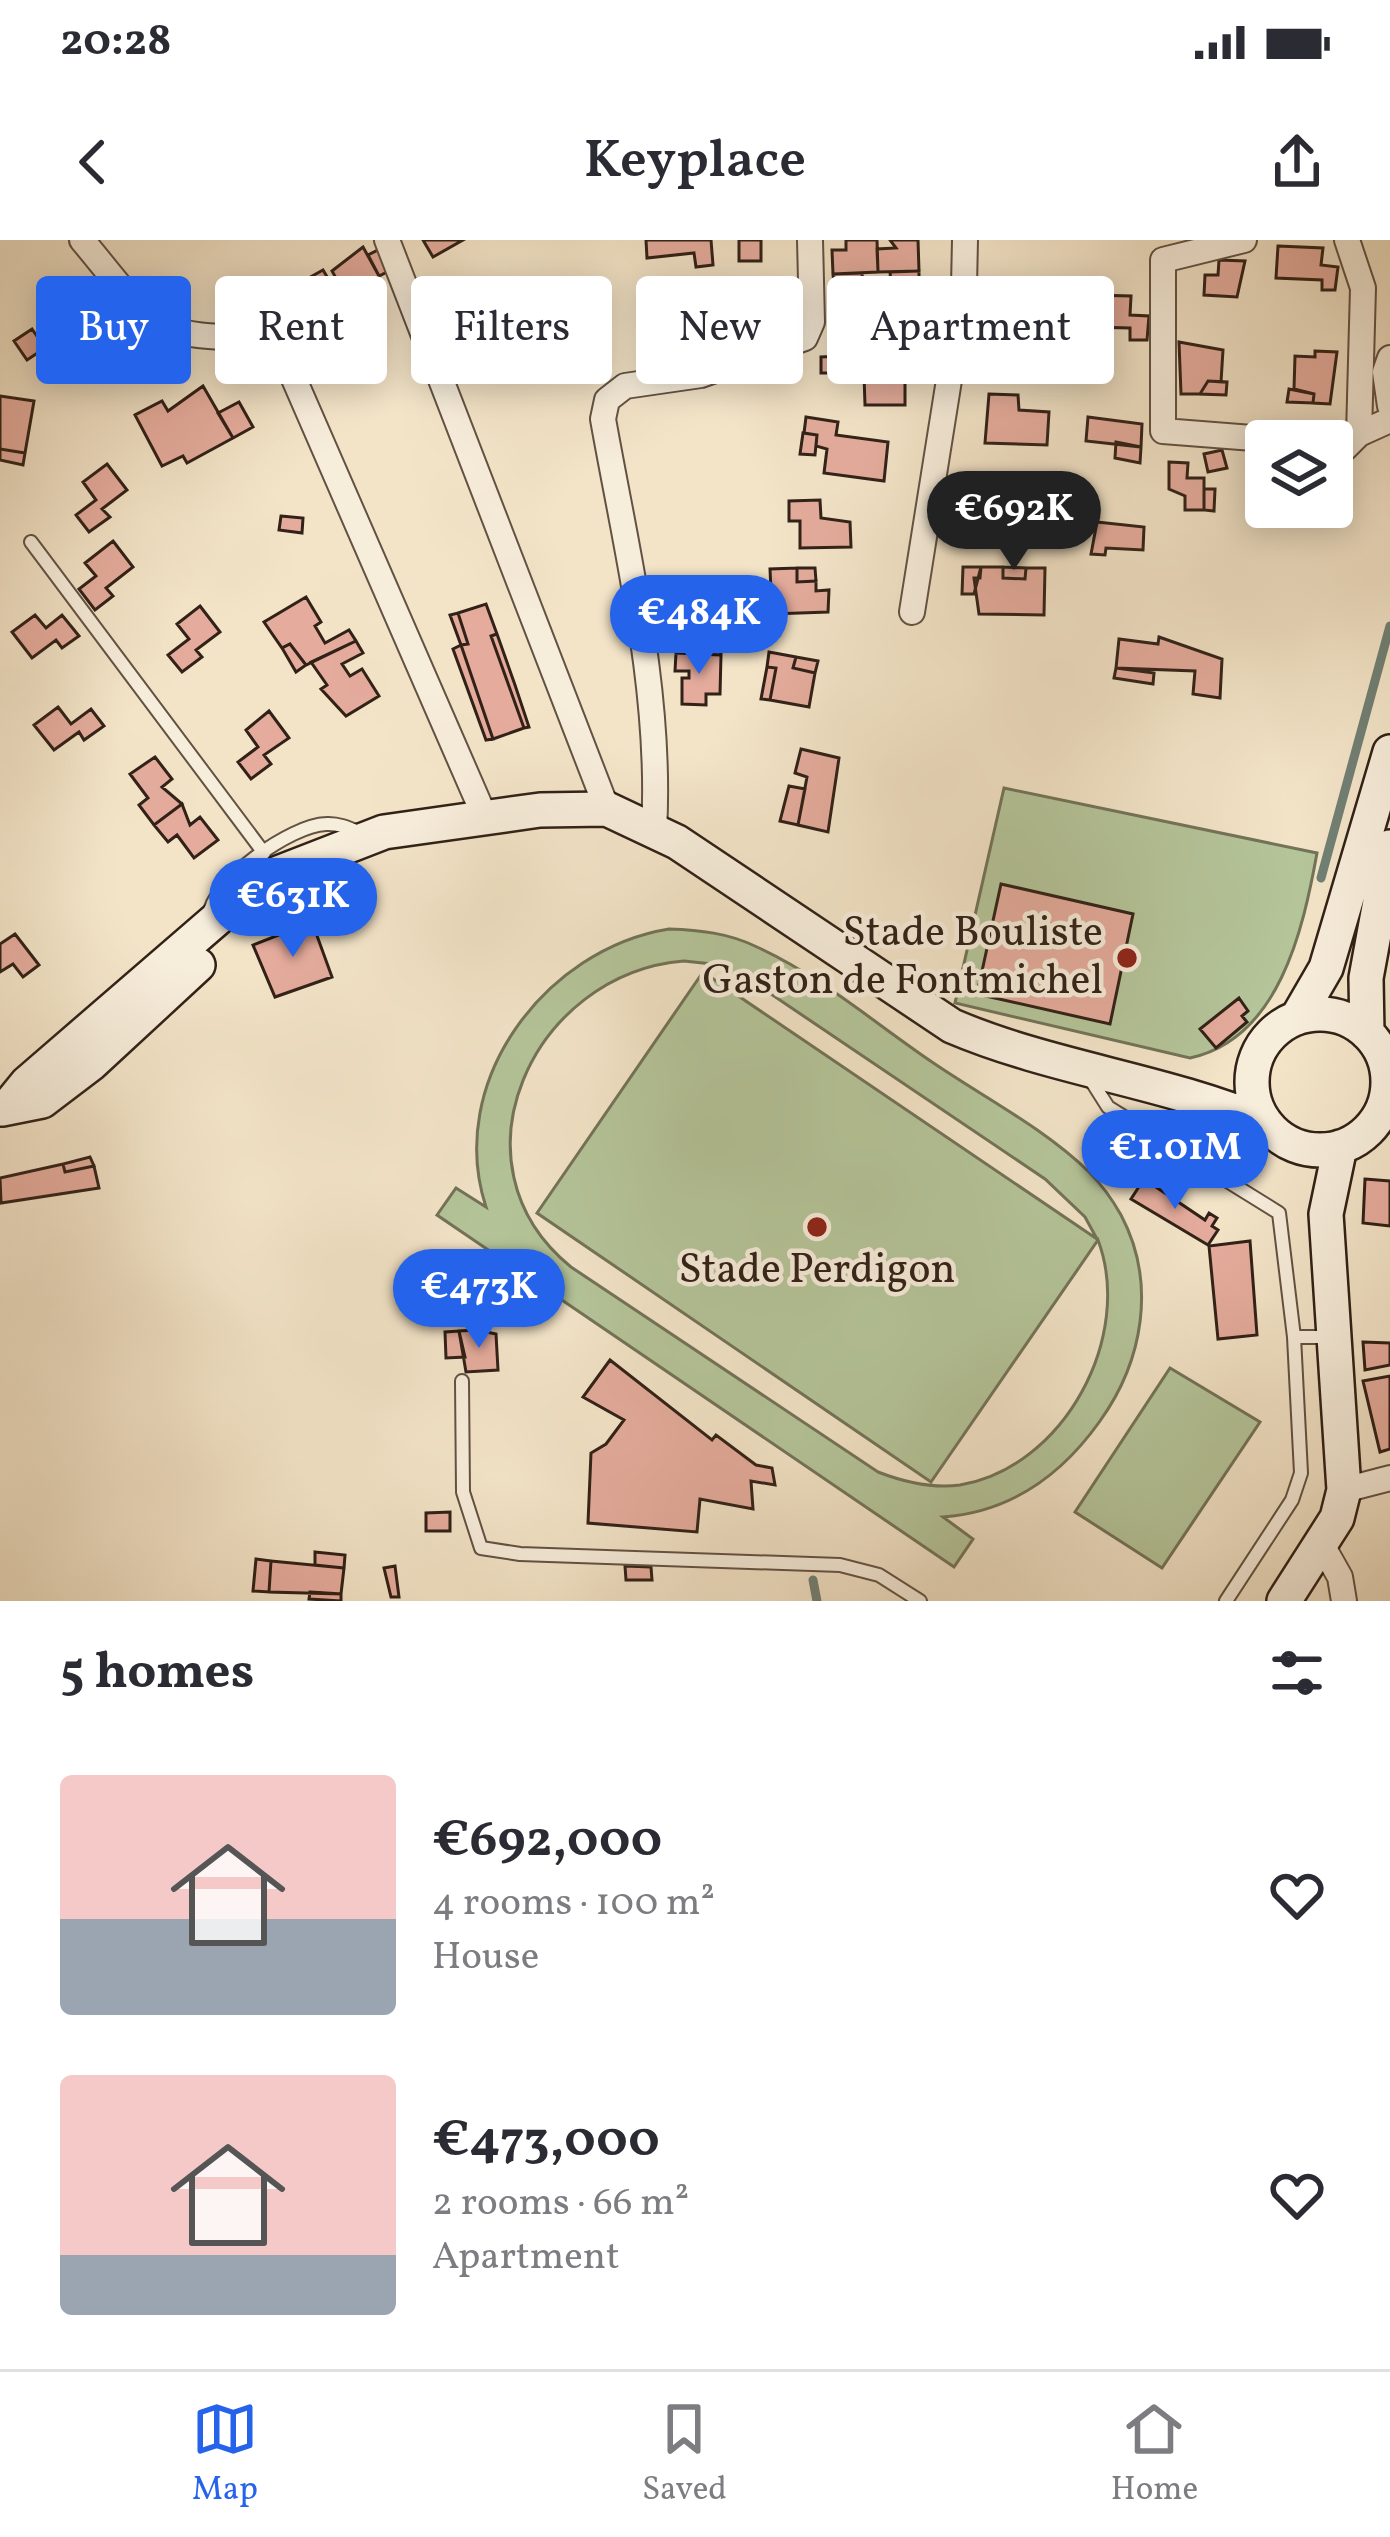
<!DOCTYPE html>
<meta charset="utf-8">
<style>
:root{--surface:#fff;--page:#f7f7f7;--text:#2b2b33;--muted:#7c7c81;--line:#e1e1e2;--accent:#2563eb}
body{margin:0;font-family:Vollkorn,serif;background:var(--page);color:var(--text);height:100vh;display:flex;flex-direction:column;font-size:45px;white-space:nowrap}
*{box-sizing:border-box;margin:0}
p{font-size:39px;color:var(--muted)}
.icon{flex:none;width:66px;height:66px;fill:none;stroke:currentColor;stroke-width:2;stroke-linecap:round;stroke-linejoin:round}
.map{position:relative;height:1361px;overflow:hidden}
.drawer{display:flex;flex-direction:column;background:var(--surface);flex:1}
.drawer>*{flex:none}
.guide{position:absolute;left:36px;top:36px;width:1320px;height:108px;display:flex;gap:24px}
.fabs{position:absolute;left:1245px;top:180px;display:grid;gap:24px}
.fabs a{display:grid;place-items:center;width:108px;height:108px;border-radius:12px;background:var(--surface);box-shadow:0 6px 30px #0003;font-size:60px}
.price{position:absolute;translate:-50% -102px;padding:0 27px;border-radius:42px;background:var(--accent);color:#fff;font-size:39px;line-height:78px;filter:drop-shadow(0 3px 6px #0008)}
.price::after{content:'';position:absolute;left:50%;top:72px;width:36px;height:27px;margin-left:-18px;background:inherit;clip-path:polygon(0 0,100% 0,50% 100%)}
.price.on{background:#222;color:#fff}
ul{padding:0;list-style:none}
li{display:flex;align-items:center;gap:36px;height:300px;padding:0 60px}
li span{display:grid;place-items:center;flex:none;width:336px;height:240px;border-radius:12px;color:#555}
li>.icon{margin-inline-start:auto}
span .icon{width:144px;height:144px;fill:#fffc;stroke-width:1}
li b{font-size:51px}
h2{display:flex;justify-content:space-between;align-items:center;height:144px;padding:0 60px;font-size:51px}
.pill{padding:0 42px;border-radius:12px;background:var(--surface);box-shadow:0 6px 30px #0003;font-size:42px;line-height:108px}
.pill.on{background:var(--accent);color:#fff}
.status{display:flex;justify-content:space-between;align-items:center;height:84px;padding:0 60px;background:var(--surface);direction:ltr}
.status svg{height:33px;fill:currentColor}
header{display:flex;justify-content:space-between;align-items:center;height:156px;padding:0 60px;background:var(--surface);font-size:54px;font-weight:600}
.tabs{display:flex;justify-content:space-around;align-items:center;height:168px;border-top:3px solid var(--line);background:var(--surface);font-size:33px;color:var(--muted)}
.tabs a{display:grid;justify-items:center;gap:6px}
.tabs .on{color:var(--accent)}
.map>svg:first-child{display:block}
.garden{fill:#b5c59a;stroke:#737358;stroke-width:3;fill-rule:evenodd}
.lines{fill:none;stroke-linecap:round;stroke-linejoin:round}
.stream{stroke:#718075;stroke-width:9}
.building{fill:#e5ac9d;stroke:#312117;stroke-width:3}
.service-casing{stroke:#625243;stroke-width:16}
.minor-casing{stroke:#625243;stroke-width:28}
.secondary-casing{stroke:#312117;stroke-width:38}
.service{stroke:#f7eddb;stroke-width:12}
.minor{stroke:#f7eddb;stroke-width:24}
.secondary{stroke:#f7eddb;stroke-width:33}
.poi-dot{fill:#8f2418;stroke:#f7eddb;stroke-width:4.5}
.labels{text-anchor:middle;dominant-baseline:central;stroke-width:9;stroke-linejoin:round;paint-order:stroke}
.poi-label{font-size:42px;fill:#312117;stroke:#f7eddb;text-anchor:end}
</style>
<div class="status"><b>20:28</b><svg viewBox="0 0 49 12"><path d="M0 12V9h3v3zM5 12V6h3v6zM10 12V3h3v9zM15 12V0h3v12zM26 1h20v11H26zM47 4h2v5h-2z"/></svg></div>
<header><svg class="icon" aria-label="back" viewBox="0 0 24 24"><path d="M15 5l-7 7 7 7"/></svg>Keyplace<svg class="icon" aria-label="share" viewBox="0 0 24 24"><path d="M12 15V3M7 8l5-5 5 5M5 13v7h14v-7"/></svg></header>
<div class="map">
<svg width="1390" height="1361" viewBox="0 0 1390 1361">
<rect width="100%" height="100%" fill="#f3e4c8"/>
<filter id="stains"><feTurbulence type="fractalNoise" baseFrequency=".00167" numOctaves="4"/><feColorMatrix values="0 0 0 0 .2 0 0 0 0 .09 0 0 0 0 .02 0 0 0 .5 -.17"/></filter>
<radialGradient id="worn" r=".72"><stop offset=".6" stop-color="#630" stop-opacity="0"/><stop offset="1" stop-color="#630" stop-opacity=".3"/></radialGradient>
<path class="garden" d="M1004,548l313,65c-14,77 -38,186 -127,205l-235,-55z
M669,689c30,1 60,4 88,18 62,28 119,77 175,115 51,35 112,66 157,110 13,13 23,27 32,43 36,68 22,146 -21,206 -39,55 -90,91 -157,96l30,22 -19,28 -517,-352 19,-27 30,19c-41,-125 59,-258 183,-278zM684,721l28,3 50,24 283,191 40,38 12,22 -394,-267 -166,241 394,269 167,-242c36,96 -33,227 -138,245 -29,4 -56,-3 -82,-13l-307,-205c-127,-103 -38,-294 113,-306z
M1170,1128l90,54 -98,146 -87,-56z"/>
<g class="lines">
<path class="stream" d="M1321,638l69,-252
M813,1340l4,21"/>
</g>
<path class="building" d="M423,0h40l-30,17z
M646,0h65l2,25 -17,2 -2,-14 -47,5z
M739,0h22v21h-22z
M846,0h31l1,32 -45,2 -1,-24h14z
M890,0h28l1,31 -41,1 -1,-23 19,-1z
M1278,6l45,2 -2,17 17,2 -3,23h-13v-10l-46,-2z
M363,7l16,29 -31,24 -16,-29z
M378,10l11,21 -10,5 -11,-21z
M1219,20l26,1 -8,36 -33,-2 1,-20h13z
M323,30l10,17 -11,6 14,24 -14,7 -5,-9 -7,4 3,6 -18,11 -22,-38z
M919,31v11l-28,1 -1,-11z
M862,33l1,11 -29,1 -1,-11z
M331,48l11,20 -8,5 -12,-20z
M1092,55l39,1 -1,19 19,1 -2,24h-17v-12l-40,-1z
M1033,57l33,1 -1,19h-16l-3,33 -48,-2 2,-24 -12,-2 1,-13 43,1z
M32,89l13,19 -18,12 -13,-19z
M1179,102l44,8 -2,32 -13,-1 -8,13h-19z
M1315,111l22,1 -7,52 -17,-1 1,-9 -20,-5 1,-33 20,1z
M843,116l-1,17h-21v-16z
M905,134v31h-40l-1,-30z
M1208,141l19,1 -1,13 -26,-1z
M203,146l30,52 -46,25 -4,-7 -21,10 -27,-51 27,-14 6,10z
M1289,149l25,5 -1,9 -26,-1z
M989,154l29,1 1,15 30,2 -2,33 -62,-2z
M0,156l34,5 -9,52 -25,-4z
M239,162l14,25 -20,11 -15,-25z
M806,177l32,5 -2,13 52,7 -4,39 -60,-8 3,-24 -11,-3 1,-11 -13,-2z
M1088,177l54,7 -1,23 -55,-6z
M803,193l14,2 -2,20 -15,-1z
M1116,202l25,5 -1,16 -25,-5z
M0,209l25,4 -2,12 -23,-5z
M1222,210l5,18 -19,4 -4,-18z
M1169,222l19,1 -1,15h17v32h-19v-14l-16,-7z
M107,224l20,26 -25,19 8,8 -21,15 -13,-17 20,-15 -13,-18z
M1332,231l4,6 11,-1v25h-13z
M960,247l32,3 -1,8 50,2 -1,25 -12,-1v-7l-24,-2 -1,15h-18l-1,11 -20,-1v-12l-7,-2z
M1204,249h11l-1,22 -10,-1z
M820,260l1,18 29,4 1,25 -51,1v-27h-11v-20z
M281,276l22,2 -1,15 -23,-3z
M1097,282l47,5 -1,23 -37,-2 -1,7 -14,-1z
M113,301l20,26 -27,21 7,8 -18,14 -16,-21 17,-13 -11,-13z
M963,327h18l-7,27h-12z
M981,327h22v11l22,1 1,-11h19l-1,47 -65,-1 -5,-36h6z
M1003,327l23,1 -1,11 -22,-1z
M797,328v14l19,-1v10l13,-1 -1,22 -56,2 -2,-45z
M797,328h18l1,13 -19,1z
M306,357l15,25 -6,4 10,17 24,-13 7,11 -50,24 -16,-21 -8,4 -18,-26z
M685,363l24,1v10l13,1 -1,40 -45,-2 1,-17h13v-7h-6z
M486,364l11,30 -6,2 33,92 -31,11 -32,-94 7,-1 -10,-31z
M200,366l20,26 -24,18 6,7 -20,15 -14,-17 21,-16 -12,-15z
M458,373l10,31 -7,1 -11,-30z
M35,375l11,13 16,-13 17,21 -17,12 -6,-8 -24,18 -20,-26z
M497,394l18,51 14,42 -5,1 -33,-92z
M1159,397l63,22 -2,39 -27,-4 2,-23 -79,-3 3,-29 39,5z
M356,401l7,12 -21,11 8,12 12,-7 17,27 -33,20 -25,-27 6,-4 -16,-23z
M290,404l16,21 -10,7 -14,-24z
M461,405l32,94 -7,1 -33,-91z
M769,412l27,5 -3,11 22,5 -6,34 -39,-7 6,-32 -9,-1z
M676,413l45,2 -1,39h-14v11l-24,-1v-26h7v-7h-14z
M796,417l22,4 -3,12 -22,-5z
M767,427l9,1 -6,32 -9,-1z
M1116,428l38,5 -1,11 -39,-6z
M58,467l13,17 20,-15 13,17 -20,14 -5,-8 -25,18 -20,-25z
M269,471l20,27 -25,17 7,9 -20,15 -13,-17 20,-15 -12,-17z
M801,509l38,9 -11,74 -30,-7 9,-48 -12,-4z
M155,517l17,22 -10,8 20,17 -28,21 -15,-20 9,-7 -18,-24z
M789,546l16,3 -7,36 -18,-4z
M182,564l8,21 10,-8 18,23 -24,18 -17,-23 -9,7 -14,-17z
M1001,644l132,30 -23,110 -133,-30z
M312,682l20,55 -57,20 -22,-52z
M15,694l24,31 -16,12 -10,-13 -13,8v-28z
M1239,758l9,13 -6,5 5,6 -31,26 -16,-19z
M90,917l4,9 -29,6 -2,-8z
M63,924l2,8 29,-6 5,22 -98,15 -1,-25z
M1144,939l61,41 4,-7 8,5 -5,8 6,4 -10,15 -77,-46z
M1365,939l25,2v45l-27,-3z
M1250,1001l7,94 -39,4 -9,-93z
M477,1090l19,4 2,36 -32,2 -7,-41z
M459,1091l6,26 -19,1 -1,-26z
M1363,1102l27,1v22l-25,5z
M610,1120l102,80 4,-5 40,30 16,3 3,17 -24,-4 2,28 -53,-10 -3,33 -109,-9 3,-70 15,-9 18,-24 -41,-23z
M1390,1136v73l-10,3 -17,-71z
M450,1272v19h-24v-18z
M315,1312l30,3 -1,13 -29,-3z
M256,1319l15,2 -2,31 -16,-1z
M271,1321l73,7 -3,26 -72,-2z
M395,1326l4,31h-8l-7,-29z
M625,1326l26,1 1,13h-26z
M310,1352l31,2v7l-32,-2z"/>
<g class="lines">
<g class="service-casing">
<path id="service" d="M31,302l233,311
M209,676c3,-35 82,-91 117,-92 13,-1 25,5 37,10
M1089,837l19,30 171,106 15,124h38
M462,1141l1,111 18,56 39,6 320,11 39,10 41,26
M1226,1361l66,-101 9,-27 -7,-136"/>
</g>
<g class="minor-casing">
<path id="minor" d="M82,0c68,81 66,100 177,97l32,35 193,443
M387,0l220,569
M1244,0l-81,20v171l128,10
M1347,0l16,48 -4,146
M1390,118l-5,14 5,34
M1332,206l13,2 14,-14 31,-14
M912,372l52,-326 1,-46
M654,591c8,-138 -27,-277 -51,-412l4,-19 18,-14 76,-11 104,-37 7,-16 -2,-82
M1344,1250l46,-12
M1322,1305l18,32 4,24"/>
</g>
<g class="secondary-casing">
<path id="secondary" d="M1252 842a68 68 0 1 1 136 0a68 68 0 1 1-136 0Z
M1297,778l29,-50 64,-216
M1367,793l-1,-55 24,-131
M9,865l18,-22 236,-204 121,-47 156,-22 67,-1 70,33 275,184c101,43 211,54 313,97
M2,869l40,-8 50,-38 106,-98
M1284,1361l53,-83 7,-28 -18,-276 14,-67"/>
</g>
<use href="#service" class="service"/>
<use href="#minor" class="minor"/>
<use href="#secondary" class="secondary"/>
</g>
<g class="poi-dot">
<circle cx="1127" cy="718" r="12"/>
<circle cx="817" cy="987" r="12"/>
</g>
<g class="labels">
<g class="poi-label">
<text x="1103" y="694">Stade Bouliste<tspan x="1103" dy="48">Gaston de Fontmichel</tspan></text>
<text x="817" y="1031" text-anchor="middle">Stade Perdigon</text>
</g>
</g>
<rect width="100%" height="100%" filter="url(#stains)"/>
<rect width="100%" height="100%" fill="url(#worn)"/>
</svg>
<div class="fabs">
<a><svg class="icon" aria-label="layers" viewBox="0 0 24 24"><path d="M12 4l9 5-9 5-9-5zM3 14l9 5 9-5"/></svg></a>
</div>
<b class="price on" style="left:1014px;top:333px">€692K</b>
<b class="price" style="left:699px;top:437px">€484K</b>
<b class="price" style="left:293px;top:720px">€631K</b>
<b class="price" style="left:1175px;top:972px">€1.01M</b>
<b class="price" style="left:479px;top:1111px">€473K</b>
<div class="guide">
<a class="pill on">Buy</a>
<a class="pill">Rent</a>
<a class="pill">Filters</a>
<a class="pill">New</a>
<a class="pill">Apartment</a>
</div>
</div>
<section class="drawer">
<h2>5 homes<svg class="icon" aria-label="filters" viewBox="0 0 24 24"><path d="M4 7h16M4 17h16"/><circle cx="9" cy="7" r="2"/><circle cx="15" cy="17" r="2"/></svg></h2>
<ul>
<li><span style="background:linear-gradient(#f6c9c9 60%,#9aa5b1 0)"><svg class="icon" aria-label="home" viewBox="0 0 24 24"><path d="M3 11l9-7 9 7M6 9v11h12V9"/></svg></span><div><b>€692,000</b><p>4 rooms · 100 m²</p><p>House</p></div><svg class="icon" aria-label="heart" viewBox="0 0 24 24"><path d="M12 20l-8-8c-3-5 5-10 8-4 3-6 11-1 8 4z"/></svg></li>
<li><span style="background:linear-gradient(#f6c9c9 75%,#9aa5b1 0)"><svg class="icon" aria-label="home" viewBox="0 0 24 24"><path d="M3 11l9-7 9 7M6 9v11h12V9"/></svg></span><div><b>€473,000</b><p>2 rooms · 66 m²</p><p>Apartment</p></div><svg class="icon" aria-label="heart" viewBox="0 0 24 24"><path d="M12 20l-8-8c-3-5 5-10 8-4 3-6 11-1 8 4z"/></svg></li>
</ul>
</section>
<nav class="tabs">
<a class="on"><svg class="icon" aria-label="map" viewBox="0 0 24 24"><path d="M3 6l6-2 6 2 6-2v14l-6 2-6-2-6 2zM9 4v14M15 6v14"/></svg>Map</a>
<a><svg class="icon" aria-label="saved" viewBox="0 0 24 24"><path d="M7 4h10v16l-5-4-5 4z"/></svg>Saved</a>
<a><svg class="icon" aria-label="home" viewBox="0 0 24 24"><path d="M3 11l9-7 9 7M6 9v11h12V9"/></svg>Home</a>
</nav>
